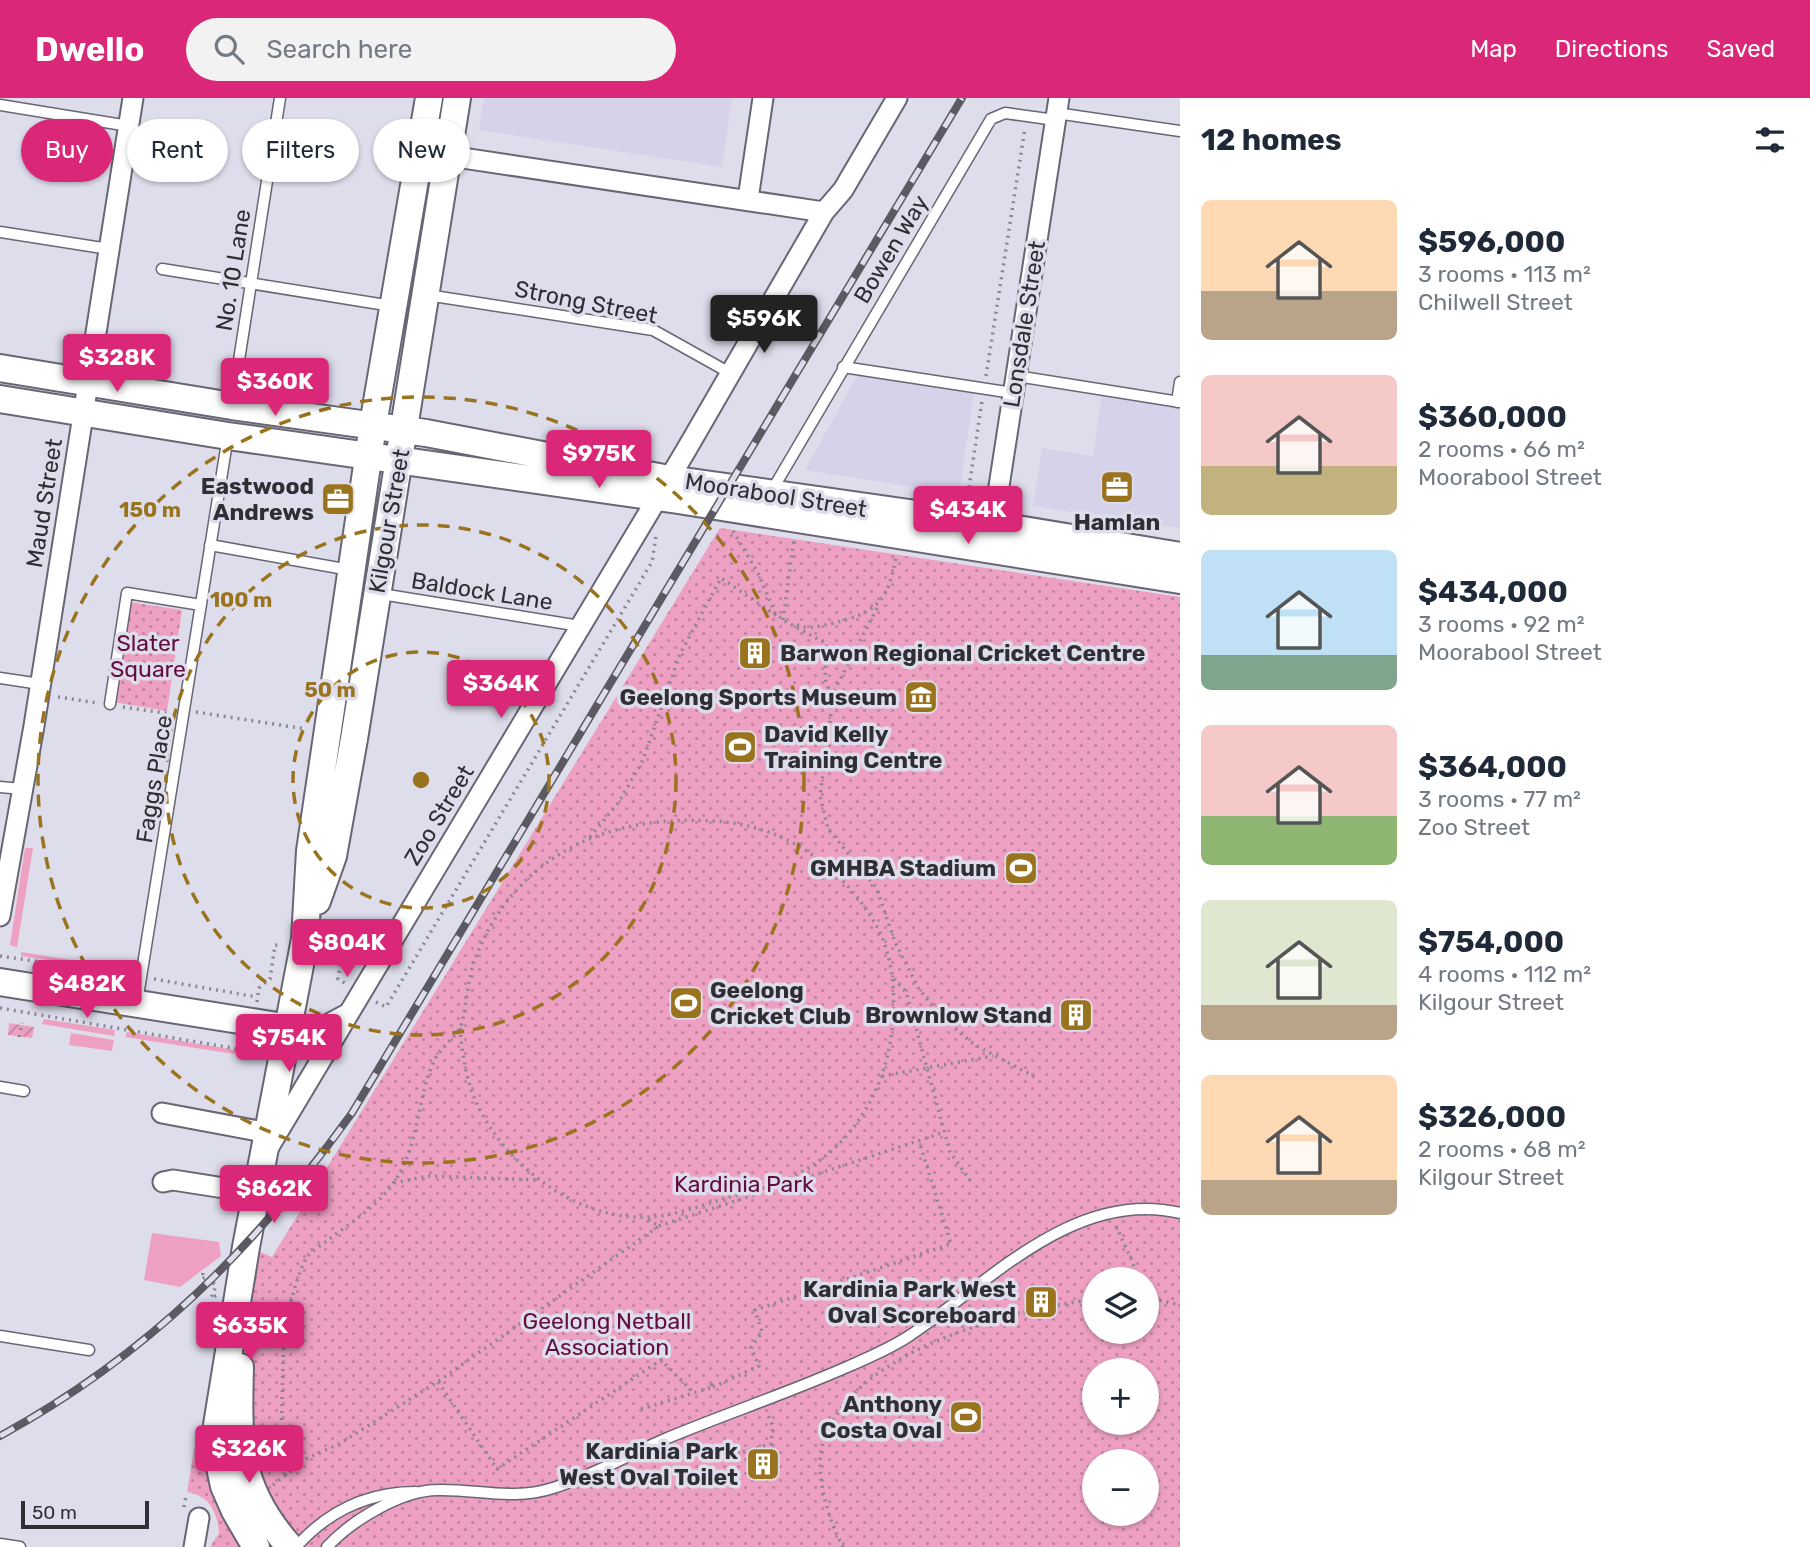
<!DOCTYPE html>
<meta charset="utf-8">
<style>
:root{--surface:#fff;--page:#f2f2f3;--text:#1f2937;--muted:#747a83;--accent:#db2777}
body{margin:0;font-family:Rubik,sans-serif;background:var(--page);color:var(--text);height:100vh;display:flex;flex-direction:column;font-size:26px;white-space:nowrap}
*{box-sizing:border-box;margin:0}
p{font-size:23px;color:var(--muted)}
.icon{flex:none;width:38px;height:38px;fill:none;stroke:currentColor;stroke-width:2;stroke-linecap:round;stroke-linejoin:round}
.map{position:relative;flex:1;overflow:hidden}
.drawer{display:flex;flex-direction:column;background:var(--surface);width:630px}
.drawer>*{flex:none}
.hud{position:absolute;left:21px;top:21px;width:665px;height:63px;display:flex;gap:14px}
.tools{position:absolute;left:1082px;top:1169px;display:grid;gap:14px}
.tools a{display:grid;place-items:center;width:77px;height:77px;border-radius:50%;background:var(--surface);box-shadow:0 2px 5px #0004;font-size:35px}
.scale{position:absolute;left:21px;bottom:18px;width:128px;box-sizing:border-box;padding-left:7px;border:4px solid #2f2e34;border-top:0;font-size:19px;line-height:24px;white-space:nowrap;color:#2f2e34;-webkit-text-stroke:5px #deddec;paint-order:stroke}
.price{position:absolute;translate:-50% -60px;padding:0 16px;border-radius:7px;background:var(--accent);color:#fff;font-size:23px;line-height:46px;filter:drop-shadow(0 2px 4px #0008)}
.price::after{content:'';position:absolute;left:50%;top:42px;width:21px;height:16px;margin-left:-10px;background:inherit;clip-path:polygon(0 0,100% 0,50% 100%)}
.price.selected{background:#222;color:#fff}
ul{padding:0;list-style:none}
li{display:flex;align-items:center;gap:21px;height:175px;padding:0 21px}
li span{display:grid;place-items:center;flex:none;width:196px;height:140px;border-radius:10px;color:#555}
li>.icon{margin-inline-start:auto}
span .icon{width:84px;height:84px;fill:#fffc;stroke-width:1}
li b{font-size:30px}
h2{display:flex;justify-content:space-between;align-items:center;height:84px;padding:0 21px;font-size:30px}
.chip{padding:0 24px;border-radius:32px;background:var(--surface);box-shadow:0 2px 5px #0004;font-size:24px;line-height:63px}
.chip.selected{background:var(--accent);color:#fff}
header{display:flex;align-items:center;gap:42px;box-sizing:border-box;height:98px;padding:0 35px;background:var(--accent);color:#fff}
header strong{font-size:33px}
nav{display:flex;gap:38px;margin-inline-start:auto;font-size:24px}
.search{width:490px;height:63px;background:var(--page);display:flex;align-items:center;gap:18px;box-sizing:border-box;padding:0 24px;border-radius:38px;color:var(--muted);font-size:26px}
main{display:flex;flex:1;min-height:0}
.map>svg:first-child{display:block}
.built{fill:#d5d2e9}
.grass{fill:#eda0c2}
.park{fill:url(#park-dots);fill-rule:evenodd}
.garden{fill:url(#garden-furrows)}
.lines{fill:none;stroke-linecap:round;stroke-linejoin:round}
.lane-casing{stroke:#686674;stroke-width:13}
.street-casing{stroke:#686674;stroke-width:23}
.secondary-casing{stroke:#686674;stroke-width:30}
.path{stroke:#878691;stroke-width:3.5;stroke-dasharray:2 5;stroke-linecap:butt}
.lane{stroke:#fff;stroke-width:10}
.street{stroke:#fff;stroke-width:19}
.secondary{stroke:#fff;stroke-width:26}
.rail-casing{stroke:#5b5a63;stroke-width:8}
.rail{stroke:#deddec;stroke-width:5;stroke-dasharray:16;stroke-linecap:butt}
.ring{fill:none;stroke:#99731e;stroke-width:3.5;stroke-dasharray:12 9}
.labels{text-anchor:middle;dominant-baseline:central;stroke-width:7;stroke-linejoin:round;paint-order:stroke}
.street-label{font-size:23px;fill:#2f2e34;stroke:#deddec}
.poi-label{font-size:23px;font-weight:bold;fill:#2f2e34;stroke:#deddec;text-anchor:end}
.park-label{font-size:23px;fill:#630d3e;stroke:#deddec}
.centre{fill:#99731e;stroke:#deddec;stroke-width:3.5}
.ring-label{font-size:21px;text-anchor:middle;font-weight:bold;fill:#99731e;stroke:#deddec;stroke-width:7;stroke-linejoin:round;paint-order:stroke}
</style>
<header>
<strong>Dwello</strong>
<div class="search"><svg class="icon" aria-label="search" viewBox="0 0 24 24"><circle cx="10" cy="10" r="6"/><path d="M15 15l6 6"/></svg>Search here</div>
<nav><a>Map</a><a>Directions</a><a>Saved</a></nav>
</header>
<main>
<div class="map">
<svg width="1180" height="1449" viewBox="0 0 1180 1449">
<defs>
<pattern id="park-dots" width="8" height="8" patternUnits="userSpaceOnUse" patternTransform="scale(1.75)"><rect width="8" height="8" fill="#eda0c2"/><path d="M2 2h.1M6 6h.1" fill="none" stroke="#c0839e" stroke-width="1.8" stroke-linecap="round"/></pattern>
<pattern id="garden-furrows" width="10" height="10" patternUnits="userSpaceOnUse" patternTransform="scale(1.75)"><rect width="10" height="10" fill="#eda0c2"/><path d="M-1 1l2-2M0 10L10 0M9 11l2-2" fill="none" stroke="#c0839e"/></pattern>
</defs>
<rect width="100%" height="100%" fill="#deddec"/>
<path class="built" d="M484,0h248l-10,69 -243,-37z
M858,276l116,18 -15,102 -154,-24z
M1102,297l78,11v122l-147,-22 9,-58 51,8z"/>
<path class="grass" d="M25,750h8l-16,99 -7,-2z
M21,854l113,18v2l-113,-16z
M44,921l71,11 -1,6 -72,-12z
M127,934l121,20 -1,4 -122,-19z
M71,935l43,7 -2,11 -43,-6z
M152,1135l67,9 2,14 -41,31 -36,-7z"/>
<path class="park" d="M720,430l460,69v950h-874l-28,-30 -25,-56 -3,-88 4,-104 4,-18 14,6zM1094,1181h52v53h-52zM1094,1272h52v53h-52zM1094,1363h52v53h-52z
M129,504l53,8 -15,101 -54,-9z
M198,1328l8,3 36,118h-32l9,-14c-2,-23 -10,-37 -32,-41z"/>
<path class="garden" d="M9,925l25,4 -2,11 -24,-3z"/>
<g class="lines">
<g class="lane-casing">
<path id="lane" d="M0,7l129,21
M1056,15l124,18
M0,134l109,17
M162,171l230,37
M427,197l226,35 77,43
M843,269l170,26
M1016,278l164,26
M1177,304l3,-20
M232,307l48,-307
M771,394l220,-373 14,-6 50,7
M210,447l140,25
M381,496l199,32
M0,580l40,6
M110,606l17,-111 74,12
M0,689l22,2
M137,904l91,-566
M0,989l24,4
M0,1238l89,14
M0,1446l20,3
M296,1449c32,-36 72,-55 120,-55
M327,1449c24,-26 74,-57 111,-57 40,-1 75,11 115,-2 39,-12 75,-33 112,-49 60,-25 123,-46 182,-72 21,-9 44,-19 62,-31 80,-53 166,-148 271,-123"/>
</g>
<g class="street-casing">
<path id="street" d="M436,56l388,58
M748,101l15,-101
M993,427l66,-427
M0,818l34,-190 99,-628
M290,930l33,-1 24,-13
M162,1015l107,20
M270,1047l415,-693 139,-240 19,-22 54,-92
M163,1084l10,-2 83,13
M194,1449l5,-29"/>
</g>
<g class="secondary-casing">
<path id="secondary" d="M0,270l232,38 194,27 243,46 324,46 187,31
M0,301l228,37 450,64 502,80
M317,803l16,-45 21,-117 103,-641
M0,884l290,46
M240,1269c-2,75 -3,121 50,180
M256,1449l-21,-36 -11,-25 -6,-28 -1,-33 29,-178 59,-308 5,-88 63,-426 56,-327"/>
</g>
<path class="path" d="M986,278l39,-248
M967,403l15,-100
M733,433l25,42 17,40 8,7 44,24 -2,34 6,19v17l-11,82 8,33 48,58 19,55 24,47 22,28 34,28 62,33
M783,522l11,-81
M797,527c13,5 23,1 37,-2 44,-11 54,-22 62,-66
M58,599l40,6
M831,599l47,-91
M123,609l48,7
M196,614l110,17
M590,739l29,-35 24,-42 37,-106 41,-76 56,38
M324,854l18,2 -4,25 7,4
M0,858l130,19
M154,881l103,18
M894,881l12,13 44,160 22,31
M257,904l2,-14 11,-9 5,-34 7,1
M376,904l10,5 266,-445 4,-26
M0,910l261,45
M19,939l3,-14
M248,961l4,-18
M882,978l111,-20
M394,1085l34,-7 110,4
M659,1128l286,-94
M1116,1128l17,37 4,16
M203,1175l-1,6 5,-3 9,10 -5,12 6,-3
M1146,1199l34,8
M255,1224l29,5c6,-18 13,-57 24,-71 4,-6 14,-11 20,-16 22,-17 53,-36 68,-61 22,-34 21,-74 35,-111 8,-22 21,-26 29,-40 5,-10 8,-50 14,-66 39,-106 132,-148 240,-141 70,4 127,44 162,104 15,26 19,60 17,89 -2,71 -41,138 -108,166 -18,8 -37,12 -56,17 -26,8 -54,19 -81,20 -71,4 -144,-53 -172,-115 -10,-23 -14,-49 -16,-74
M284,1229l-3,115 5,35
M438,1284l59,87 164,-109 34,34
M713,1289l46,-21 -8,-18 11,-16 -7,-22 196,-66 -32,-103
M641,1311l72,-22 -3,-5
M743,1354l28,-8 2,-18 -6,-13
M273,1387l35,-27 33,-15 99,-63 219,-154 -13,-8
M184,1409l2,-12
M843,1449c-15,-28 -30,-76 -19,-108 34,-91 184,-127 270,-140"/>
<use href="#lane" class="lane"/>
<use href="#street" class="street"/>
<use href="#secondary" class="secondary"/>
<g class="rail-casing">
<path id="rail" d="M0,1338c148,-81 254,-187 352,-323l610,-1015"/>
</g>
<use href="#rail" class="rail"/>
</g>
<g class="ring">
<circle cx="421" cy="682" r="128"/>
<circle cx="421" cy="682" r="255"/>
<circle cx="421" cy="682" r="383"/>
</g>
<defs>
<g id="office-square" transform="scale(1.75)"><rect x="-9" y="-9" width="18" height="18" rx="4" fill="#99731e" stroke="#deddec"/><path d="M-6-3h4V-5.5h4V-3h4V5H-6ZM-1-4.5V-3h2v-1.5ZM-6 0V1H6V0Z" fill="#fff"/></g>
<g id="building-square" transform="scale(1.75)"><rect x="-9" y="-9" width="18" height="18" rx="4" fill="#99731e" stroke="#deddec"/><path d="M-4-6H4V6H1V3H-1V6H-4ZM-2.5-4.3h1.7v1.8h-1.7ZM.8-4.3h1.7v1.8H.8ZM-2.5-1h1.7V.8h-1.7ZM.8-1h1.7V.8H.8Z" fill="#fff"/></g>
<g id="museum-square" transform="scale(1.75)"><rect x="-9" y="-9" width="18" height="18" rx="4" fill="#99731e" stroke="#deddec"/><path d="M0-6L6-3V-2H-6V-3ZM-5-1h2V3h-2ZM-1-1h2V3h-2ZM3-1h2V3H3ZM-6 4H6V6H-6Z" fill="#fff"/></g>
<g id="stadium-square" transform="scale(1.75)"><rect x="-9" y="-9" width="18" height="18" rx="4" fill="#99731e" stroke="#deddec"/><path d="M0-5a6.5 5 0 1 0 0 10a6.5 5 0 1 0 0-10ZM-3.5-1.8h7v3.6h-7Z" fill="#fff"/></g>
</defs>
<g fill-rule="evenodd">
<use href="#office-square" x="1117" y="389"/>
<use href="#office-square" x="338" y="401"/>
<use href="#building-square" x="755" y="555"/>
<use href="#museum-square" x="921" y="599"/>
<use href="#stadium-square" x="740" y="649"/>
<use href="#stadium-square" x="1021" y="770"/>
<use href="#stadium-square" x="686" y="905"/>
<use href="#building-square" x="1076" y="917"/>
<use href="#building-square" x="1041" y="1204"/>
<use href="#stadium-square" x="966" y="1319"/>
<use href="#building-square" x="763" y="1366"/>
</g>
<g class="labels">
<g class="street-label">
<text transform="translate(891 151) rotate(-59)">Bowen Way</text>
<text transform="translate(233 172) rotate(-81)">No. 10 Lane</text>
<text transform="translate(586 204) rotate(11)">Strong Street</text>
<text transform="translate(1024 226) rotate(-81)">Lonsdale Street</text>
<text transform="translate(776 397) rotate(9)">Moorabool Street</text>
<text transform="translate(44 405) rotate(-81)">Maud Street</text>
<text transform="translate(389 423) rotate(-80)">Kilgour Street</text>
<text transform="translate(482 493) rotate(9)">Baldock Lane</text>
<text transform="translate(154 681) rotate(-81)">Faggs Place</text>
<text transform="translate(439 717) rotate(-59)">Zoo Street</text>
</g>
<g class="poi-label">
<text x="314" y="388">Eastwood<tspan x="314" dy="26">Andrews</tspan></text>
<text x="1117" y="424" text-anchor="middle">Hamlan</text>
<text x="780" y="555" text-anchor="start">Barwon Regional Cricket Centre</text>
<text x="897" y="599">Geelong Sports Museum</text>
<text x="764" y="636" text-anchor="start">David Kelly<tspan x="764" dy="26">Training Centre</tspan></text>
<text x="996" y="770">GMHBA Stadium</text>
<text x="710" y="892" text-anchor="start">Geelong<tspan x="710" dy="26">Cricket Club</tspan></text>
<text x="1052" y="917">Brownlow Stand</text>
<text x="1016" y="1191">Kardinia Park West<tspan x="1016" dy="26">Oval Scoreboard</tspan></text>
<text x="942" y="1306">Anthony<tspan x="942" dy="26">Costa Oval</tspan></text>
<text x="738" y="1353">Kardinia Park<tspan x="738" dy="26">West Oval Toilet</tspan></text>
</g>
<g class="park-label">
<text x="148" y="545">Slater<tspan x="148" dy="26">Square</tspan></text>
<text x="744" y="1086">Kardinia Park</text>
<text x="607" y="1223">Geelong Netball<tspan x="607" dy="26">Association</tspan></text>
</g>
</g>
<circle cx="421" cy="682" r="10" class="centre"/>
<g class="ring-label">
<text x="150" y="419">150 m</text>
<text x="241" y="509">100 m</text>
<text x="330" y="599">50 m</text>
</g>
</svg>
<div class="tools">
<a><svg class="icon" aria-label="layers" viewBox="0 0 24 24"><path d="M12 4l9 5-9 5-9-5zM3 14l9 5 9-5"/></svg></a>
<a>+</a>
<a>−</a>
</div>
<div class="scale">50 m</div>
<b class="price selected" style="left:764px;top:257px">$596K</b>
<b class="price" style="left:117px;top:296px">$328K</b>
<b class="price" style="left:275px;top:320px">$360K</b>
<b class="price" style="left:599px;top:392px">$975K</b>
<b class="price" style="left:968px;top:448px">$434K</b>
<b class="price" style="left:501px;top:622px">$364K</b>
<b class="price" style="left:347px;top:881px">$804K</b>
<b class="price" style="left:87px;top:922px">$482K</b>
<b class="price" style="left:289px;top:976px">$754K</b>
<b class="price" style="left:274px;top:1127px">$862K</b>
<b class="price" style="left:250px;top:1264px">$635K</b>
<b class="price" style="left:249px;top:1387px">$326K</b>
<div class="hud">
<a class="chip selected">Buy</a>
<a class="chip">Rent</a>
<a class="chip">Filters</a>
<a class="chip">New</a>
</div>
</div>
<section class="drawer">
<h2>12 homes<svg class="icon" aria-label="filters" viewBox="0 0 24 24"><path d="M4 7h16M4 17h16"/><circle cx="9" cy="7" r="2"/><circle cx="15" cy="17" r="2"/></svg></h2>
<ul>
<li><span style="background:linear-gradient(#ffd9b3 65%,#b9a48a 0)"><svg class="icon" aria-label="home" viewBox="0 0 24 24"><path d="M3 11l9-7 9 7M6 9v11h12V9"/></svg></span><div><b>$596,000</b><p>3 rooms · 113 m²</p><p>Chilwell Street</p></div></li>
<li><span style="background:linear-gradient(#f6c9c9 65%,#c2b280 0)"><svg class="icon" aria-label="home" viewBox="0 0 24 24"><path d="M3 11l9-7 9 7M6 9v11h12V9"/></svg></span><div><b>$360,000</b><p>2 rooms · 66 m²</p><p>Moorabool Street</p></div></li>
<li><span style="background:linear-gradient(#bfe0f5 75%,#7fa58c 0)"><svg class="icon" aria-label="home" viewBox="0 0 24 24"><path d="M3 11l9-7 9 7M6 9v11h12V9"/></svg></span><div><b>$434,000</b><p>3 rooms · 92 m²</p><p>Moorabool Street</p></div></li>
<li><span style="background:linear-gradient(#f6c9c9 65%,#8fb573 0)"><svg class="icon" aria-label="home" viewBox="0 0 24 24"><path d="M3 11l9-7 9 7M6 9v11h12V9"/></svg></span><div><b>$364,000</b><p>3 rooms · 77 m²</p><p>Zoo Street</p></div></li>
<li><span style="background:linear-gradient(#dfe7d0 75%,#b9a48a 0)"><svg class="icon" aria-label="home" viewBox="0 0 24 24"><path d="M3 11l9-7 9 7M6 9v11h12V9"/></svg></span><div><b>$754,000</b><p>4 rooms · 112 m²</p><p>Kilgour Street</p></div></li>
<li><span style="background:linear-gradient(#ffd9b3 75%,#b9a48a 0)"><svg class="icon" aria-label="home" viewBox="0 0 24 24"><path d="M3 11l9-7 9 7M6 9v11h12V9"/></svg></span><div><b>$326,000</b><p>2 rooms · 68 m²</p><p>Kilgour Street</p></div></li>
</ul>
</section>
</main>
